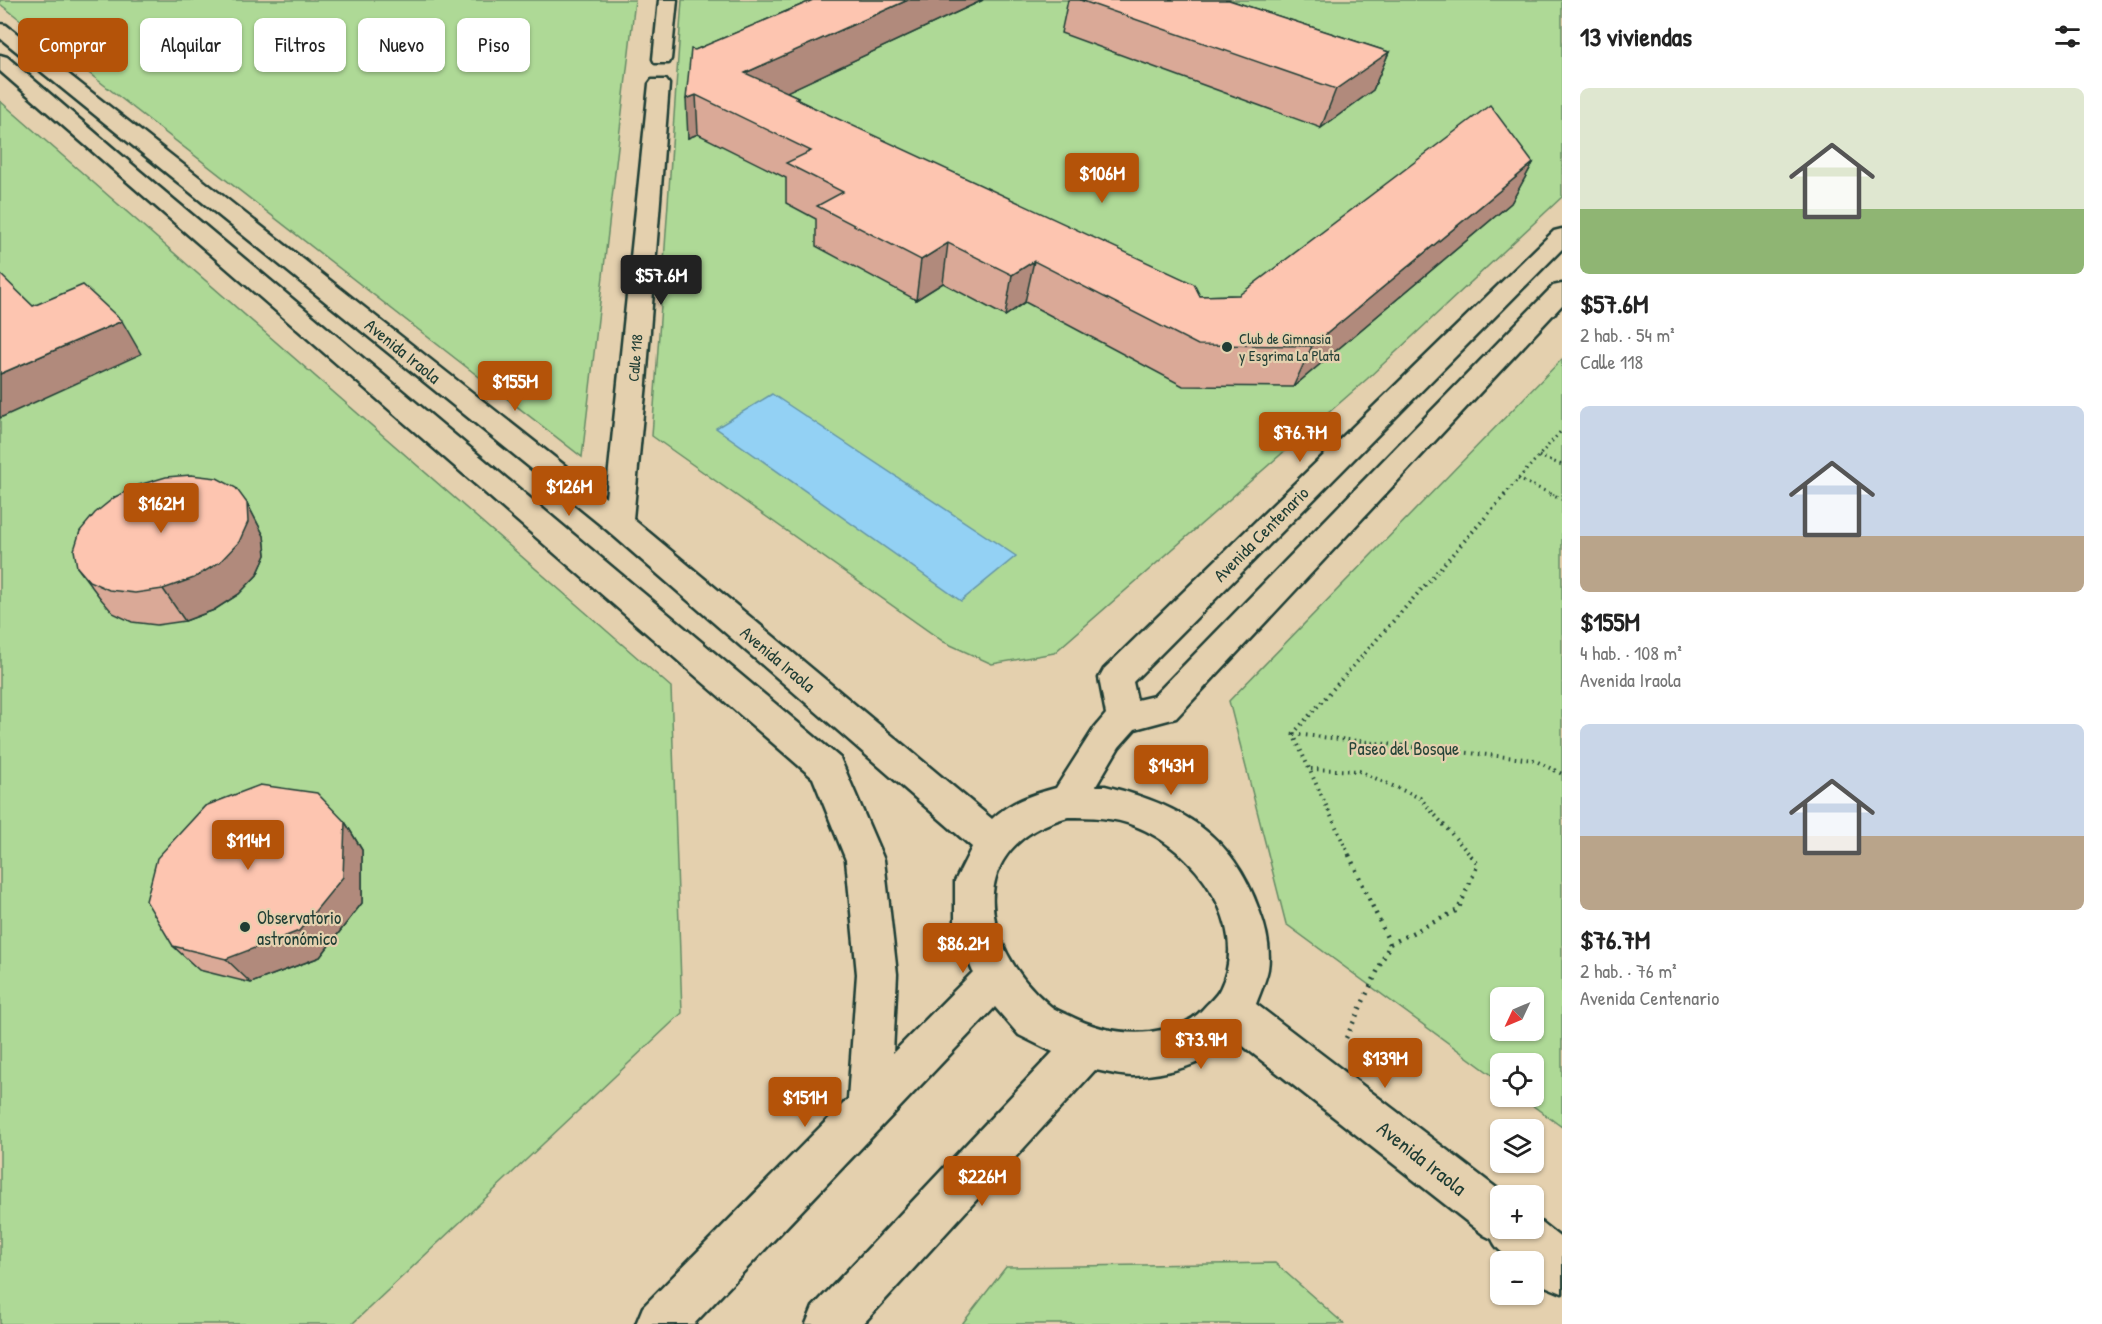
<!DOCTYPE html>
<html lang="es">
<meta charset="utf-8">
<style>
:root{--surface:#fff;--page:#f2f2f2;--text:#222;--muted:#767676;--accent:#b45309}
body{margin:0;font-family:"Patrick Hand",sans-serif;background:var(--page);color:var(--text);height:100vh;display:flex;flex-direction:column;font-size:22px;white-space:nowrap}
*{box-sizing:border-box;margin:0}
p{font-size:20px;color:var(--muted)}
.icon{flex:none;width:33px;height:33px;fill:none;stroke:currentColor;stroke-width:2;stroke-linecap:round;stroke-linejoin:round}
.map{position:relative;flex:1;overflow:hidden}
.panel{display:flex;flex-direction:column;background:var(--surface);width:540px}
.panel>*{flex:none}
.guide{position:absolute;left:18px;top:18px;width:570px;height:54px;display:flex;gap:12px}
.needle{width:39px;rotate:226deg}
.fabs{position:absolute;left:1490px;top:987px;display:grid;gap:12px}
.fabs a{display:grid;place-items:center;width:54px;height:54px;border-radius:9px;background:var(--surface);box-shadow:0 2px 4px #0004;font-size:30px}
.price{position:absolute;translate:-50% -51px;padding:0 14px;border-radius:6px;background:var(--accent);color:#fff;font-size:20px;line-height:39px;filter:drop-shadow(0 2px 3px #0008)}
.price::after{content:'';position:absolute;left:50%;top:36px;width:18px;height:14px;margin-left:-9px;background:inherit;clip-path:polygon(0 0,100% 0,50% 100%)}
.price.on{background:#222;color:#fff}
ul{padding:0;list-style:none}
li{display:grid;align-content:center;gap:12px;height:318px;padding:0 18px}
li span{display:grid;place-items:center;height:186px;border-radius:9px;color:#555}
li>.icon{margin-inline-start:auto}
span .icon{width:108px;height:108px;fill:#fffc;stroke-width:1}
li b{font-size:26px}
h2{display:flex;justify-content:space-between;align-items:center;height:72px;padding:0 18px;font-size:26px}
.tag{padding:0 21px;border-radius:9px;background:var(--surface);box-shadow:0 2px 4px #0004;font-size:21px;line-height:54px}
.tag.on{background:var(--accent);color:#fff}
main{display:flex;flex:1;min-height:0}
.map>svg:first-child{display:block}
.green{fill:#aed996;stroke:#668b65;stroke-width:1.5;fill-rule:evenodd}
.water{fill:#93d1f4;stroke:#6596a7;stroke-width:1.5}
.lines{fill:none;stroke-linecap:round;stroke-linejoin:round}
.minor-casing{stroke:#1f3d34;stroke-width:5}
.path-far2{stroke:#1f3d34;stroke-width:3;stroke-dasharray:1.5 4;stroke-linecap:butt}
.path-far1{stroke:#1f3d34;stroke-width:4;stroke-dasharray:1.5 4.5;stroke-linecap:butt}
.path{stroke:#1f3d34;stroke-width:4.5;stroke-dasharray:2 6;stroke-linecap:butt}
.minor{fill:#e4d0ae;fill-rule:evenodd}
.wall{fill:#daa997;stroke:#1f3d34;stroke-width:1.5}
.shaded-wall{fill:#b18a7b;stroke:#1f3d34;stroke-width:1.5}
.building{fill:#fdc5b0;stroke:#1f3d34;stroke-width:1.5}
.poi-dot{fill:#1f3d34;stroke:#e4d0ae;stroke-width:2}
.labels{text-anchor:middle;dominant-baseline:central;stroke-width:4.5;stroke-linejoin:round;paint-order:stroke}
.far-poi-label{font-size:15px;fill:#1f3d34;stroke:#e4d0ae;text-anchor:start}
.far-street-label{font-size:15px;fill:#1f3d34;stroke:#e4d0ae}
.street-label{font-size:18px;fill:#1f3d34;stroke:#e4d0ae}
.park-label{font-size:18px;fill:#264539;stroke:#e4d0ae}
.poi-label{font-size:18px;fill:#1f3d34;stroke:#e4d0ae;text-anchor:start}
.near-street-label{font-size:21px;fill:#1f3d34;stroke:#e4d0ae}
</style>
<main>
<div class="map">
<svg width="1562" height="1324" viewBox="0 0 1562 1324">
<rect width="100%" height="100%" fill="#e4d0ae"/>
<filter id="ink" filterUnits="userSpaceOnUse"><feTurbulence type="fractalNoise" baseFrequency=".0167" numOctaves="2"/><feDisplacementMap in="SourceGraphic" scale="12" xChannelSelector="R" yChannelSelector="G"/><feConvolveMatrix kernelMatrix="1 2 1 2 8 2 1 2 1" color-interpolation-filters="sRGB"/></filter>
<g filter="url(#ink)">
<path class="green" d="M0,0h635l-53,457 -582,-453z
M682,0h880v197l-195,182 -313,274 -62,11 -48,-22 -292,-206z
M0,101l671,586 11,326 -330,311h-352z
M1562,359v768l-41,-30 12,-1v-32h-33v17l-214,-157 -57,-223zM1500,998h33v32h-33z
M1275,1263l69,61h-382l44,-57z"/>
<path class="water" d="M772,394l244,162 -55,45 -245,-173z"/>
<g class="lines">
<g class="minor-casing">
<path id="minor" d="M659,0h18l-6,59 -2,4h-14l-2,-4z
M0,24l6,1 600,473 43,-414 3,-4h14l3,4 -23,299 -13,136 359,300c18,-17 41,-25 64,-31l39,-61 11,-13 -7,-36 5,-9 450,-438 8,-2v20l-429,433 4,18 17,-4 399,-410 9,-2v21l-386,413 -41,11 -16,18 -23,39h9c75,19 127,47 154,124 7,18 12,39 9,59 -2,11 -8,24 -12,35l251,192h-7v32h33v-12l29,23v54l-17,-7 -12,-10v-14c-16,0 -34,-6 -41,-23l-8,-4 -251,-197c-23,26 -67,37 -100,38 -12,0 -26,-4 -38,-6l-232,254h-57l7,-17 240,-255 -34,-17 -24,-28 -301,317h-58l7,-17 205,-208 9,-125 -11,-114 -33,-82 -813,-707v-16l7,2 134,115 699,586 44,102 13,114 -4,79 80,-81 -18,-43v-48l17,-34 -365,-317 -607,-492zM1068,817c23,0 46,0 67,9 59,23 117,99 85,163 -3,7 -12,14 -17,20 -14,16 -33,20 -53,23 -30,3 -56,-4 -82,-17 -7,-3 -15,-6 -20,-11 -69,-59 -85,-159 20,-187z"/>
</g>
<path class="path-far2" d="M1539,456l23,9
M1518,479l36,16
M1504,495l58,-65"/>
<path class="path-far1" d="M1550,494l12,5
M1293,734l213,-240
M1293,734l57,123
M1294,734l240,26 28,14
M1311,769l48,2 61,27 52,59"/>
<path class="path" d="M1390,944l68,-34 20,-46 -8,-9
M1346,1038l44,-94 -41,-89"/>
<use href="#minor" class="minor"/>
</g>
<path class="wall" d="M813,0h170l-197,92 12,5v3l402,196 39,-1 294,-132 -22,40 -218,184 -110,-1 -158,-84 -20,14 -62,-33 -27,17 -100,-54v-27l-30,-16v-25l-88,-44 -10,4 7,-88z
M1068,0h161l160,52 -16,38 -52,38 -260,-95z
M247,503l17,33 2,19 -9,20 -18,19 -25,16 -29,11 -28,4 -25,-3 -19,-9 -12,-14 -24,-32z
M345,822l17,28v53l-42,54 -69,26 -52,-13 -26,-24z"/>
<path class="shaded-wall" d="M908,0h75l-237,111 -1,-38z
M1389,52l-16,38 -52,38 15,-39z
M696,95l2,39 -10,4 -2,-39z
M1533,163l-22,40 -218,184 19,-41z
M948,243l-5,40 -27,17 5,-40z
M1034,261l-9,41 -20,14 7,-41z
M122,321l19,33 -141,64v-44z
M247,503l17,33 2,19 -9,20 -18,19 -25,16 -29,11 -22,-32z
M345,822l17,28v53l-42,54 -69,26 -25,-24z"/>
<path class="building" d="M813,0h95l-163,73 53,24 -3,2 399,185 6,12 39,-1 251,-190 43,58 -221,183 -114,-1 -164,-84 -22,14 -64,-32 -27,17 -104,-54 26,-14 -57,-29 25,-12 -115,-56 -10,4 5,-50 4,1z
M1080,0h149l160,52 -53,37z
M0,274l33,32 50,-21 39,36 -122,53z
M191,475l26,3 19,10 11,15 1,19 -9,20 -19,20 -26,16 -31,11 -28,4 -26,-3 -20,-9 -12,-14 -3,-17 6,-19 15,-18 20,-16 24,-12 27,-8z
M260,785l57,8 28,29 -2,55 -44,54 -73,28 -53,-13 -27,-45 11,-43 48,-52z"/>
</g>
<g class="poi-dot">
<circle cx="1227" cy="347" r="6"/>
<circle cx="245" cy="927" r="6"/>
</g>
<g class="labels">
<g class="far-poi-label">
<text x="1239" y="338">Club de Gimnasia<tspan x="1239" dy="17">y Esgrima La Plata</tspan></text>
</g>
<g class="far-street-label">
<text transform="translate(635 358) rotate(-85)">Calle 118</text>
</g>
<g class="street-label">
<text transform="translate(403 351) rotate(39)">Avenida Iraola</text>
<text transform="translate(1261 534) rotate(-45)">Avenida Centenario</text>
<text transform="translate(778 659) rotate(40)">Avenida Iraola</text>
</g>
<g class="park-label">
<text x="1404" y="748">Paseo del Bosque</text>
</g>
<g class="poi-label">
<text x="257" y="917">Observatorio<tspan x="257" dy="21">astronómico</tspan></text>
</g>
<g class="near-street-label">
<text transform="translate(1422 1158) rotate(38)">Avenida Iraola</text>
</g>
</g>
</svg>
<div class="fabs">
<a><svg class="needle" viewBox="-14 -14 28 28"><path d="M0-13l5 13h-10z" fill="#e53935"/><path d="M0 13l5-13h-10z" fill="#767676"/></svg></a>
<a><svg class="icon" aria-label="locate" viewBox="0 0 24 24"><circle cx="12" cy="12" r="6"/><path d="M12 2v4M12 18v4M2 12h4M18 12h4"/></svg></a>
<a><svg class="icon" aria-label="layers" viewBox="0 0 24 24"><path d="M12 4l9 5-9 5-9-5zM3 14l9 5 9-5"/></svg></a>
<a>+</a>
<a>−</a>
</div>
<b class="price" style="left:1102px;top:204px">$106M</b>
<b class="price on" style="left:661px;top:306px">$57.6M</b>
<b class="price" style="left:515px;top:412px">$155M</b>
<b class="price" style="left:1300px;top:463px">$76.7M</b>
<b class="price" style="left:569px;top:517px">$126M</b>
<b class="price" style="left:161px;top:534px">$162M</b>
<b class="price" style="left:1171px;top:796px">$143M</b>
<b class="price" style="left:248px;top:871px">$114M</b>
<b class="price" style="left:963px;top:974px">$86.2M</b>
<b class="price" style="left:1201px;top:1070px">$73.9M</b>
<b class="price" style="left:1385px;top:1089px">$139M</b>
<b class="price" style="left:805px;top:1128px">$151M</b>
<b class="price" style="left:982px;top:1207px">$226M</b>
<div class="guide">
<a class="tag on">Comprar</a>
<a class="tag">Alquilar</a>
<a class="tag">Filtros</a>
<a class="tag">Nuevo</a>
<a class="tag">Piso</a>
</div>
</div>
<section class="panel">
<h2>13 viviendas<svg class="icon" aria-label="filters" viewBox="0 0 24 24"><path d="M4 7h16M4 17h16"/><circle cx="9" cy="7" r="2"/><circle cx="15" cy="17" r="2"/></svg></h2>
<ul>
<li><span style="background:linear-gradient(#dfe7d0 65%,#8fb573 0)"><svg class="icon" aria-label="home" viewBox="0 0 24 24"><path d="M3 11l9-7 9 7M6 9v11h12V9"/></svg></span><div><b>$57.6M</b><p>2 hab. · 54 m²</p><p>Calle 118</p></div></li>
<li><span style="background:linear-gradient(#c9d6e8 70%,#b9a48a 0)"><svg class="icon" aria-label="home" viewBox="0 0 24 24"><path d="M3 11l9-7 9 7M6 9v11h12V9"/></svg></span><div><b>$155M</b><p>4 hab. · 108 m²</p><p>Avenida Iraola</p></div></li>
<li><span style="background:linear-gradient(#c9d6e8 60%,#b9a48a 0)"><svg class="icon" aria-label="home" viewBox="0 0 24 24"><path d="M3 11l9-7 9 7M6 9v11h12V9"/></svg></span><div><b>$76.7M</b><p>2 hab. · 76 m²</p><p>Avenida Centenario</p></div></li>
</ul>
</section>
</main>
